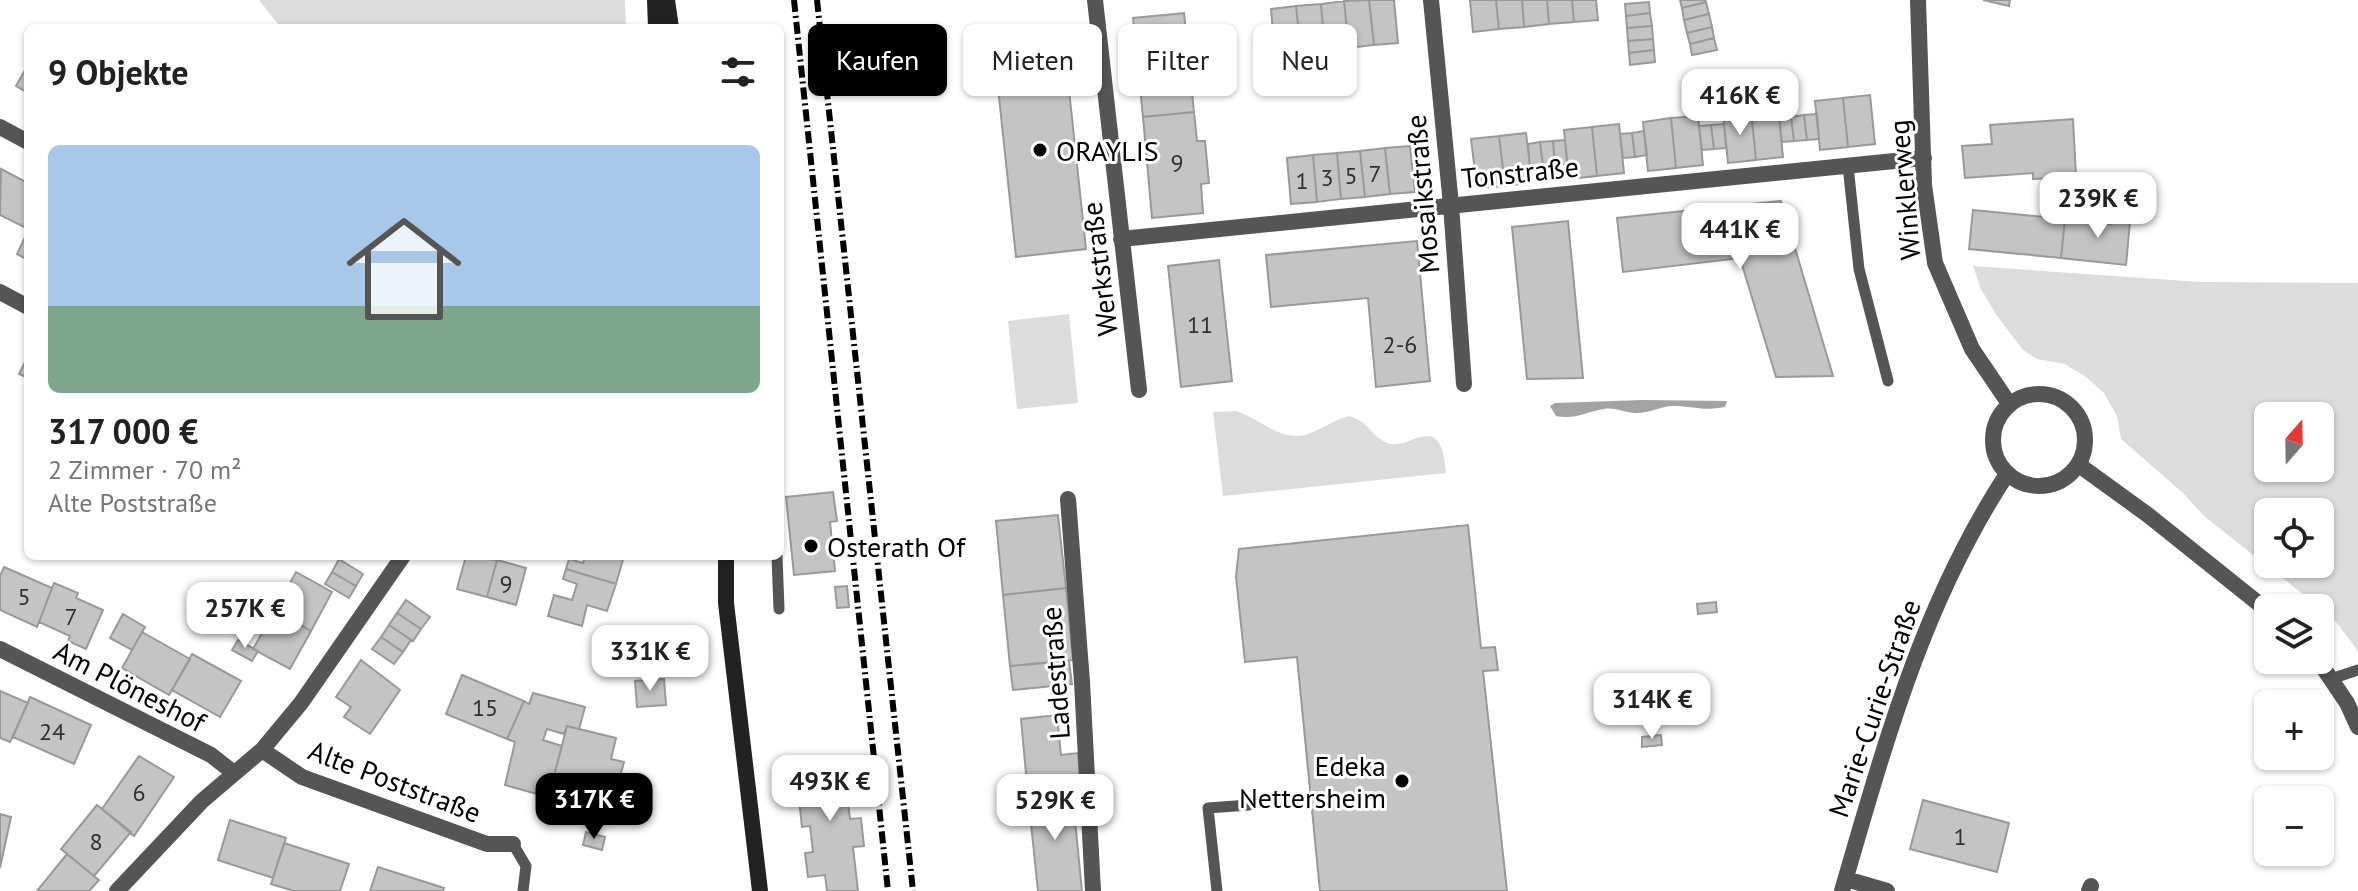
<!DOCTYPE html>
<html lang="de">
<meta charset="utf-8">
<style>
:root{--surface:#fff;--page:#f2f2f2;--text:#202124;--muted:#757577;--line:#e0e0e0;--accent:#000}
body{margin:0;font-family:"PT Sans",sans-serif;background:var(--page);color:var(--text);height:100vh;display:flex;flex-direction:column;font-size:30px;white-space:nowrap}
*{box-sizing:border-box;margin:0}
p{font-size:26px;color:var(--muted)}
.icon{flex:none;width:44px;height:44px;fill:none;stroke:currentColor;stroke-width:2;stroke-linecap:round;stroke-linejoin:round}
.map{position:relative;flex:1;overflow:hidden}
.panel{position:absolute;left:24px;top:24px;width:760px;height:536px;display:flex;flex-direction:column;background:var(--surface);border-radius:12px;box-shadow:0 2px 6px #0004}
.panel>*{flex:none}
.hud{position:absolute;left:808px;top:24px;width:760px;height:72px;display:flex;gap:16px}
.needle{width:52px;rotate:20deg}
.fabs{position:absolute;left:2254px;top:402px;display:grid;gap:16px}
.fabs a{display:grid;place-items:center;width:80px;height:80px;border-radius:12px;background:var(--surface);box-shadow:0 2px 6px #0004;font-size:40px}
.price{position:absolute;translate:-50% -68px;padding:0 18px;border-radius:16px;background:#fff;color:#222;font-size:26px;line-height:52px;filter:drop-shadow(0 2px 4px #0008)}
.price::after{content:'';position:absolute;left:50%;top:48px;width:24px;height:18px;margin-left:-12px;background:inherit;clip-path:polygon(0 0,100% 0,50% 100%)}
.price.active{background:var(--accent);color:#fff}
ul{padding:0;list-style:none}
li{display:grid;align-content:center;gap:16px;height:424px;padding:0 24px}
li+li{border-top:2px solid var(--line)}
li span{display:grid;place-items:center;height:248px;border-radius:12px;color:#555}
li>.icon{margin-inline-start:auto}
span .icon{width:144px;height:144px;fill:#fffc;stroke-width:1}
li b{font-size:34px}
h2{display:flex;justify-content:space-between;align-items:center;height:96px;padding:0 24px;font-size:34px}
.chip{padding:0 28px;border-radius:12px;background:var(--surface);box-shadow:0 2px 6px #0004;font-size:28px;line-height:72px}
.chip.active{background:var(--accent);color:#fff}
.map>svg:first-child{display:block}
.green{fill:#dcdcdc;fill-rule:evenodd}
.water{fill:#a3a3a3}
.building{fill:#c4c4c4;stroke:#999;stroke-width:2}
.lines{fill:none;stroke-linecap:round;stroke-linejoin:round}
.service{stroke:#555;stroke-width:11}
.minor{stroke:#555;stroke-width:16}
.secondary{stroke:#222;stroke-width:16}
.rail{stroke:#000;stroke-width:6;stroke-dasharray:12 4 2 4;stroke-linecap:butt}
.poi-dot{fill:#000;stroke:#fff;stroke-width:3}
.labels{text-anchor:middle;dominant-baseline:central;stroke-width:6;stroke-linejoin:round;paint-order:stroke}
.number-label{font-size:24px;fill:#313131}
.poi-label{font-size:28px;fill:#000;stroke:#fff;text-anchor:start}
.street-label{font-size:28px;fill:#000;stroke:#fff}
</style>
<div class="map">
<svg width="2358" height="891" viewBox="0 0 2358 891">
<rect width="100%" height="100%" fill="#fff"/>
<path class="green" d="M259,0h366l1,28h-345z
M1973,266l227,16 158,1v368l-25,-33 -129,-102 -21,-23 -62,-54 -4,-23 -13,-23 -18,-16 -21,-13 -28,-5 -14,-9 -26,-34 -16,-27zM2268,416h52v52h-52zM2320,512v52h-52v-52z
M1069,314l9,89 -61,6 -9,-88z
M1236,411c23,7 45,32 72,23 14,-5 26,-14 41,-18 22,7 20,18 36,26 23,13 56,-38 61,31l-223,23 -10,-84z"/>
<path class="water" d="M1643,400l84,1 -2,6c-21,4 -29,0 -49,-1 -14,-1 -27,8 -42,7 -11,-1 -19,-6 -30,-4 -19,3 -29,11 -48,7l-6,-10 5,-3z"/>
<path class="building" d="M1369,0h25l4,43 -24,2z
M1369,0l5,45 -25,3 -5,-47z
M1470,0h26l3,29 -26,3z
M1496,0h26l2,27 -25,2z
M1522,0h25l2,24 -25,3z
M1547,0h25l2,22 -25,2z
M1572,0h24l2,20 -24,2z
M1680,0h25l1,2 -24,6z
M1983,0h27l-1,6z
M1344,1l5,47 -24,2 -4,-46z
M1649,2l1,11 -24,3 -1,-12z
M1706,2l3,12 -25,6 -2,-12z
M1321,4l4,46 -24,2 -5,-46z
M1296,6l5,46 -26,3 -4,-46z
M1184,13l3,28h8l4,42h-8l3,29 -51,5 -10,-99z
M1650,13l2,13 -25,2 -1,-12z
M1709,14l3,13 -25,6 -3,-13z
M1652,26l1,13 -25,2 -1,-13z
M1712,27l2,11 -24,6 -3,-11z
M1714,38l3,12 -25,5 -2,-11z
M1653,39l1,11 -25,3 -1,-12z
M1064,43l22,206 -70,8 -22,-207z
M1654,50l1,12 -25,3 -1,-12z
M28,65v28l-12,-7z
M1870,95l5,49 -27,3 -5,-49z
M1843,98l5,49 -28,3 -5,-49z
M1778,108l5,49 -27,3 -5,-49z
M1751,111l5,49 -28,3 -5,-49z
M1194,112l3,29h8l4,42 -8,1 2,29 -51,5 -9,-101z
M1817,114l2,25 -12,1 -3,-25z
M1804,115l3,25 -13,1 -3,-24z
M1698,116l5,49 -27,3 -5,-50z
M1791,117l3,24 -12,1 -3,-24z
M1671,118l5,50 -28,3 -5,-49z
M2073,119l3,58 -43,2v-6l-68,5 -3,-32 30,-2 -2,-19z
M1619,124l5,49 -27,3 -5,-49z
M1724,124l2,24 -12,1 -3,-24z
M1711,125l3,24 -12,1 -3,-24z
M1592,127l5,49 -28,3 -5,-49z
M1644,131l3,24 -12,2 -3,-24z
M1526,133l6,49 -27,4 -6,-50z
M1632,133l3,24 -12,1 -3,-24z
M1499,136l6,50 -28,2 -6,-49z
M1565,140l2,24 -12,1 -2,-24z
M1553,141l2,24 -12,1 -3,-24z
M1540,142l3,24 -13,2 -2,-24z
M1410,146l5,46 -25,2 -5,-46z
M1385,148l5,46 -25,3 -5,-46z
M1360,151l5,46 -24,2 -4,-46z
M1337,153l4,46 -24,3 -4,-47z
M1313,155l4,47 -26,2 -4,-46z
M1,169l27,14v46l-28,-14z
M1781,201l52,175 -57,1 -36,-119 -117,14 -6,-54z
M2112,209l19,2 -5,54 -65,-7 4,-39 46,5z
M1973,210l92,9 -4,39 -92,-9z
M1568,221l15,157 -56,1 -15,-152z
M28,231v29l-11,-6z
M1417,241l13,140 -54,6 -8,-89 -97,9 -5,-52z
M1219,260l13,121 -51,6 -13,-121z
M28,356v22l-9,-4z
M833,492l4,29 -7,1 5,49 -41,4 -8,-78z
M1058,515l8,73 -63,7 -7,-74z
M1468,525l13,123 14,-1 3,23 -15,1 24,220h-187l-23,-234 -52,5 -9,-85 3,-28z
M466,556l31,4 -10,37 -30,-8z
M585,556h39l-8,28 -50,-15 3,-10 14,4z
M339,559l24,15 -7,12 -24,-14z
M497,560l29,8 -10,37 -29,-8z
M4,567l48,21 -15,39 -37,-17v-34z
M566,569l50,15 -9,27 -20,-6 -5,21 -34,-10 6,-21 18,5 5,-16 -14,-5z
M296,572l36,20 -21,39 -36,-21z
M332,572l24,14 -7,12 -24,-14z
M54,583l24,10 -2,5 27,12 -17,39 -18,-8 2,-5 -31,-14z
M847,586l2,21 -12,1 -2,-21z
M1066,588l7,72 -63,6 -7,-71z
M406,600l24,17 -9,12 -24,-16z
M1716,602l1,10 -19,2 -1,-10z
M275,610l36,21 -21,38 -37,-20z
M397,613l24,16 -8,12 -24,-16z
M123,614l22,13 -13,23 -22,-12z
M389,625l22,15 -8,12 -22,-15z
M142,632l48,27 -21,36 -47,-27z
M381,637l22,15 -9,12 -22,-15z
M238,640l20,11 -6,10 -20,-11z
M192,654l49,27 -21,36 -48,-27z
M361,660l39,30 -30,44 -26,-17 7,-10 -15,-10z
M1069,661l3,23 -59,6 -3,-24z
M462,675l62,26 -17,38 -61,-25z
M664,679l2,26 -29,2 -2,-26z
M0,691l28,12 -18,39 -10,-4z
M533,693l52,14 -6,22 -12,-3 -3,8 -17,-5 -4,11 19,6 -14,51 -43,-12 10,-43 -8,-3 17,-38 5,3z
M30,697l61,28 -17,39 -61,-27z
M1057,715l4,40 17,-2 3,37 -53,5 -7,-76z
M567,726l49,12 -5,21 13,3 -13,48 -12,-3 -3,11 -50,-12z
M1661,735l1,10 -20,2v-10z
M139,756l35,21 -40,59 -32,-27z
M841,756l2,20h8l2,26 -5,1 2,16 11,-1 3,28 -11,1 5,44h-31l-2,-16 -17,2 -3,-24 8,-1 -3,-26 -8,1 -3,-27 5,-1 -4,-39z
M1072,790l10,101h-44l-10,-96z
M1923,800l86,23 -12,49 -87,-23z
M97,805l34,27 -37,44 -33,-27z
M0,814l11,3 -11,51z
M230,820l56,18 -13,40 -55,-18z
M586,832l19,5 -3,13 -19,-5z
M284,843l65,21 -9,27h-46l-23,-7z
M67,854l32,26 -10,11h-52z
M378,867l66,21 -1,3h-73z"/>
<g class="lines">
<path class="service" d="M1848,166l11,103 29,112
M777,556l2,53
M2331,679l27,-9
M513,844l13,22 -3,25
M1217,891l-9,-83 41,-3"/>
<path class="minor" d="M1095,0l44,390
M1431,0l20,205 13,179
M1918,0l6,185 11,78 37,86 38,56
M0,127l28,15
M1121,239l803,-81
M0,292l28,15
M1993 440a46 46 0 1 1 92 0a46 46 0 1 1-92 0Z
M2079,465l69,50 120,96
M1068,499l14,183 11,209
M0,649l211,106 23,18
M2318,660l29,43 11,24
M262,750l40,27 185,67h26
M1846,879l41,12
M117,891l85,-90 60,-51 39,-47 102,-147
M1842,891c43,-147 80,-287 165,-417
M2089,891l2,-5"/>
<path class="secondary" d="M655,0l1,28
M667,0l4,28
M726,556v47l34,288"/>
<path class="rail" d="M794,0l94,891
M817,0l96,891"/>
</g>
<g class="poi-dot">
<circle cx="1040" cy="150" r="8"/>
<circle cx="811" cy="546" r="8"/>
<circle cx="1402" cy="781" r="8"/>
</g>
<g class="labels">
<g class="number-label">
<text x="1177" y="162">9</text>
<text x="1375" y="173">7</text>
<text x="1351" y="175">5</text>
<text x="1327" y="177">3</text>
<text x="1302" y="180">1</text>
<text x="1200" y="324">11</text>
<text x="1400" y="344">2-6</text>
<text x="506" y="583">9</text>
<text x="24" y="596">5</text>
<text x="71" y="616">7</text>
<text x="485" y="707">15</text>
<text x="52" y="731">24</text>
<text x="139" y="792">6</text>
<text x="1960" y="836">1</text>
<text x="96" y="841">8</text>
</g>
<g class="poi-label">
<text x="1056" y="150">ORAYLIS</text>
<text x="827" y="546">Osterath Of</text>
<text x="1386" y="765" text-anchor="end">Edeka<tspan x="1386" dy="32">Nettersheim</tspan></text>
</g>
<g class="street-label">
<text transform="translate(1520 172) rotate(-6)">Tonstraße</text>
<text transform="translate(1904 190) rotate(-95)">Winklerweg</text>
<text transform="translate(1422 194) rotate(-95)">Mosaikstraße</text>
<text transform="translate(1099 269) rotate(-97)">Werkstraße</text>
<text transform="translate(1055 673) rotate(-94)">Ladestraße</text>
<text transform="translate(130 686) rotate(27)">Am Plöneshof</text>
<text transform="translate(1874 708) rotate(-71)">Marie-Curie-Straße</text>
<text transform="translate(395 781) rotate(21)">Alte Poststraße</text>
</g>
</g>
</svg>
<div class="fabs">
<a><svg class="needle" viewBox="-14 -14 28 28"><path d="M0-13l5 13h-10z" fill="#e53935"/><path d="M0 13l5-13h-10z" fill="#757577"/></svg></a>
<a><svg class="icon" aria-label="locate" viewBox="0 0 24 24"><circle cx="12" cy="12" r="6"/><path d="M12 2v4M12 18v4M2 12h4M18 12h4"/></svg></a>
<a><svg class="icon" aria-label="layers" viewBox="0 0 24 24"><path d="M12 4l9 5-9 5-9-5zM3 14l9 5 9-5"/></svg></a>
<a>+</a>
<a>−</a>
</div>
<b class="price" style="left:1740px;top:137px">416K €</b>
<b class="price" style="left:2098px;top:240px">239K €</b>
<b class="price" style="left:1740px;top:271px">441K €</b>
<b class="price" style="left:245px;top:650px">257K €</b>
<b class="price" style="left:650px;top:693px">331K €</b>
<b class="price" style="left:1652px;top:741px">314K €</b>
<b class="price" style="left:830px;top:823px">493K €</b>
<b class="price active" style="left:594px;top:841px">317K €</b>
<b class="price" style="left:1055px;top:842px">529K €</b>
<div class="hud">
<a class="chip active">Kaufen</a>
<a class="chip">Mieten</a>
<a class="chip">Filter</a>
<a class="chip">Neu</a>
</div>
<section class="panel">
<h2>9 Objekte<svg class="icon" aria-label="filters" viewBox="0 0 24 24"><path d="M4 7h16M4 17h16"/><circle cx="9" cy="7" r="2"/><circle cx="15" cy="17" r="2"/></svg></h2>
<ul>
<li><span style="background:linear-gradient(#a9c7e8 65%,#7fa58c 0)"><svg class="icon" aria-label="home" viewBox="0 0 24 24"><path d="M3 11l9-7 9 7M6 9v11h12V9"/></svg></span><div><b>317 000 €</b><p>2 Zimmer · 70 m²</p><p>Alte Poststraße</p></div></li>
</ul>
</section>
</div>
